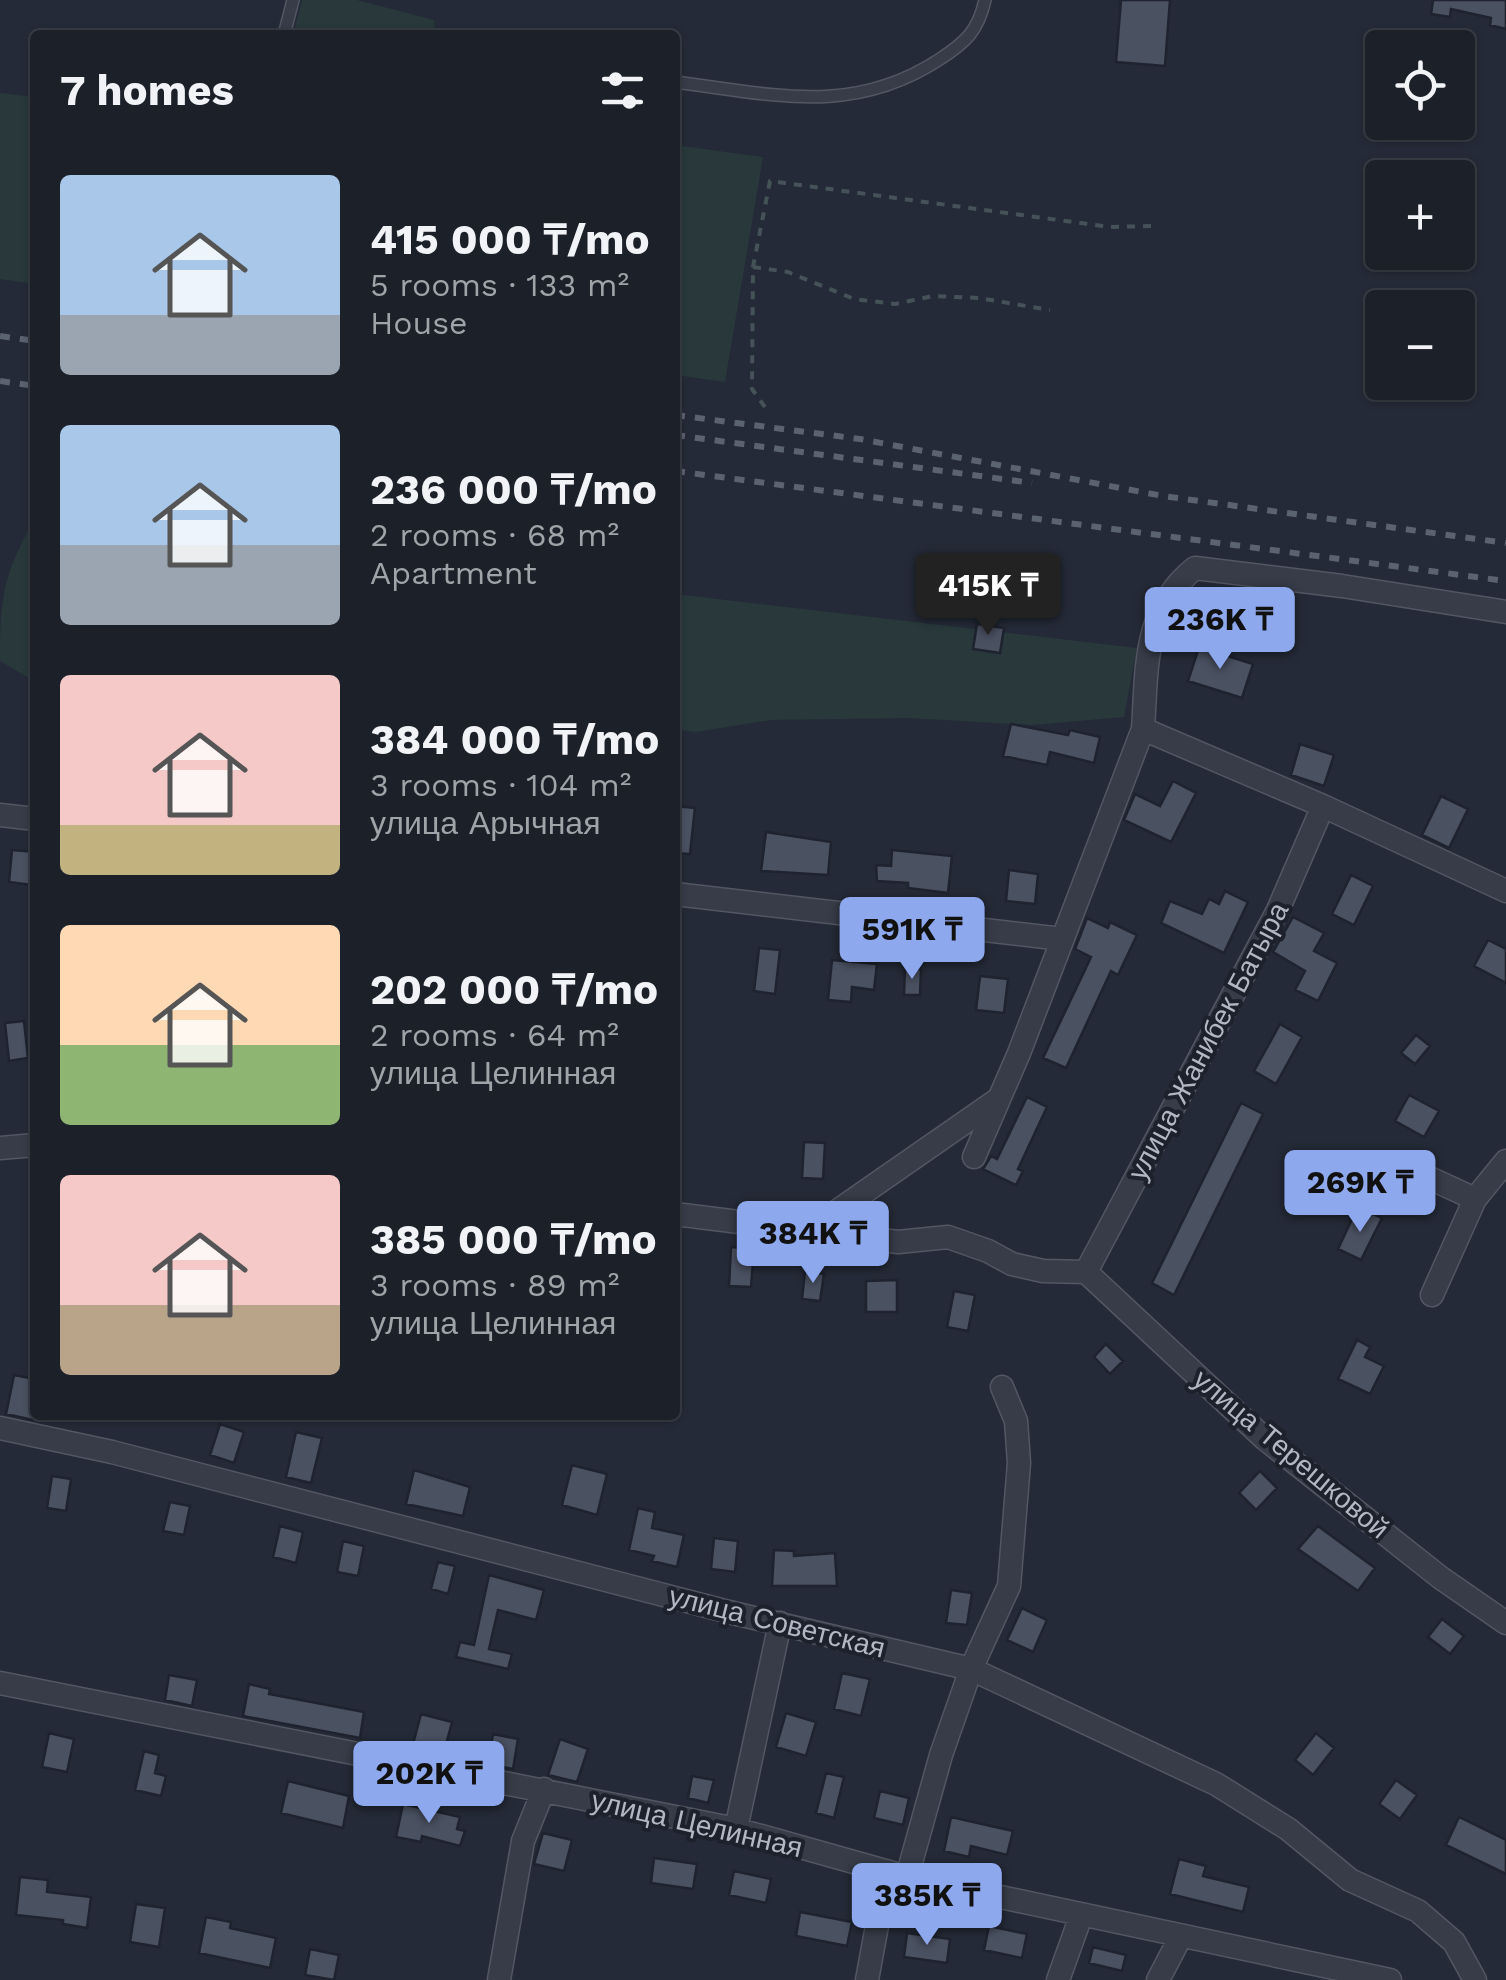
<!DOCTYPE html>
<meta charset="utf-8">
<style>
:root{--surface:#1b2029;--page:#282d35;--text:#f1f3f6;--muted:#a0a3a8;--line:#393e46;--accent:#8ea8ed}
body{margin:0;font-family:"Work Sans",sans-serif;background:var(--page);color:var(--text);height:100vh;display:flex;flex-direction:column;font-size:38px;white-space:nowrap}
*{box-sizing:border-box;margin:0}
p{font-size:32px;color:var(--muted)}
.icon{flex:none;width:55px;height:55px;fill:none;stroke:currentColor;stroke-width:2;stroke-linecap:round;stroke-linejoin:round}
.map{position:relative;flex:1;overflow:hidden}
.panel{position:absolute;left:30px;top:30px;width:650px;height:1390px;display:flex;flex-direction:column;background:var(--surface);border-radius:10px;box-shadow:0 2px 8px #0004,0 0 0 2px var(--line)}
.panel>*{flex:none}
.fabs{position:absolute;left:1365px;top:30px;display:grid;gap:20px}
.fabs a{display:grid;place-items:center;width:110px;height:110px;border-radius:10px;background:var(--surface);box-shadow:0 2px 8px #0004,0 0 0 2px var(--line);font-size:50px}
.price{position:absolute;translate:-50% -85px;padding:0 22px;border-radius:10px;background:var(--accent);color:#111;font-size:32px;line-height:65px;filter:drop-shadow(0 2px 5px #0008)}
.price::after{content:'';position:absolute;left:50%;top:60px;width:30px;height:22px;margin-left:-15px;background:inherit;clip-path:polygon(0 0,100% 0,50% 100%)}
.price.on{background:#222;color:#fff}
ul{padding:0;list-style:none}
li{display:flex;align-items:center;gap:30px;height:250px;padding:0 30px}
li span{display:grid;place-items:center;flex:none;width:280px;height:200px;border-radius:10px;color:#555}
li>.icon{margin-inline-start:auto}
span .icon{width:120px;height:120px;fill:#fffc;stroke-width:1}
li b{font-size:42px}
h2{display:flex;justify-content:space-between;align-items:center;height:120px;padding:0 30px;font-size:42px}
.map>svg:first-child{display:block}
.green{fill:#28383b}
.building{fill:#4a5161;stroke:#1e232f;stroke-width:2.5}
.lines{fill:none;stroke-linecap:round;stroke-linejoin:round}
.lane-casing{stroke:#525763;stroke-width:14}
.street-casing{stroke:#525763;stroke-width:25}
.path{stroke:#455358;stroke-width:4;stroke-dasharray:8 8;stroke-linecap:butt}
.lane{stroke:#373c48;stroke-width:11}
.street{stroke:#373c48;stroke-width:22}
.rail{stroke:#5b6270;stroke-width:6;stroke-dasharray:10 10;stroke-linecap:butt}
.labels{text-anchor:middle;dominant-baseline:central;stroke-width:8;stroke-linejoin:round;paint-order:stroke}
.street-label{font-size:28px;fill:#b2b7c4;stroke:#1c212c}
</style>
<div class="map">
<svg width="1506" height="1980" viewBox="0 0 1506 1980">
<rect width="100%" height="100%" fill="#242a37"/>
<path class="green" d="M302,0h55l77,20 1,15h-49l-35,-7 -2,7h-56z
M0,93l35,4v187l-35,-5z
M675,145l88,12 -38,225 -50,-7z
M35,524v156h-3l-32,-19c0,-40 0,-73 18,-110 5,-10 8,-20 17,-27z
M675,594l462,54 -13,69 -91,8 -125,-7 -137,2 -75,12 -21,-3z"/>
<path class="building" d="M1121,0h49l-5,66 -49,-4z
M1433,0h73v29l-16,-4 1,-7 -40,-9 -1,8 -19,-3z
M977,624l27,4 -4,25 -27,-4z
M1199,647l54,17 -11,34 -54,-17z
M1011,724l57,11 2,-5 30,7 -6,26 -44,-11 -3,13 -44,-9z
M1300,744l34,11 -10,31 -33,-11z
M1173,781l23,12 -25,49 -47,-22 11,-26 25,12z
M1441,796l27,13 -19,39 -27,-13z
M675,806l20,2 -5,46 -15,-1z
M766,832l65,10 -3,33 -67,-4z
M12,850l23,2 -3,33 -23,-3z
M892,850l60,6 -4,37 -40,-5v-5l-31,-2 -1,-16 15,1z
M1009,870l29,4 -3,30 -29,-3z
M1351,875l22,11 -19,39 -22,-11z
M1225,891l23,11 -24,51 -63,-30 9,-22 32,13 7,-15 10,5z
M1293,917l31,16 -10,18 23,12 -19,38 -23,-11 10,-19 -32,-19z
M1087,918l21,10 2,-6 27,13 -19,40 -7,-4 -45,97 -23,-10 48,-101 -16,-8z
M1488,940l18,9v34l-32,-17z
M759,948l21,2 -5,44 -21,-3z
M832,960l45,4 -3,26 -22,-3 -1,15 -23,-2z
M905,968l16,1 -1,26h-16z
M980,976l28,3 -4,34 -28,-3z
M24,1021l4,37 -19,3 -4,-38z
M1280,1024l22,13 -26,47 -22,-13z
M1416,1035l14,11 -15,18 -14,-11z
M1409,1095l30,16 -15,26 -29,-16z
M1027,1097l20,10 -29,62 5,2 -7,14 -33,-16 8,-13 6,3z
M1241,1103l22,11 -89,181 -22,-12z
M804,1142l21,1 -2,36 -21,-1z
M1369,1212l13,6 -21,42 -23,-11 15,-32 7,4z
M731,1247l23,2 -3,38 -22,-1z
M805,1271l19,3 -4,27 -18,-2z
M897,1280v32h-31v-31z
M954,1291l21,4 -7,36 -21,-4z
M1357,1340l13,7 -5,10 19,9 -14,28 -32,-15z
M1106,1344l17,17 -13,13 -16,-17z
M14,1375l21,4 -2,41 -27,-6z
M220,1424l24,8 -10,31 -24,-8z
M296,1432l26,6 -11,45 -25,-6z
M572,1465l35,9 -10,41 -35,-10z
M414,1470l56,17 -7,29 -57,-12z
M1260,1471l17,17 -21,22 -17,-17z
M52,1476l19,3 -5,32 -19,-3z
M170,1502l20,4 -6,29 -21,-4z
M638,1508l17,4 -3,16 32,7 -7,32 -25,-6 2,-5 -25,-6z
M280,1526l23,6 -7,31 -23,-6z
M1318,1526l57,42 -17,23 -60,-42z
M714,1538l24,3 -3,31 -24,-3z
M343,1541l21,5 -6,30 -21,-4z
M774,1550l20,1v5l41,-3 2,33h-65z
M438,1562l17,4 -7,28 -17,-5z
M489,1575l55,15 -8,30 -38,-10 -9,39 23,5 -4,15 -52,-12 4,-15 14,3z
M951,1590l21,3 -5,32 -21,-2z
M1022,1608l25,12 -14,32 -26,-12z
M1442,1619l22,17 -14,18 -22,-17z
M842,1673l28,6 -9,37 -27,-7z
M169,1675l28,5 -5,26 -27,-6z
M249,1684l21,5 -1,5 95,18 -4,26 -117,-22z
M786,1713l30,9 -10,34 -30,-9z
M421,1714l31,8 -9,34 -31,-8z
M49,1733l25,6 -7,33 -25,-5z
M1316,1733l18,15 -21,27 -18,-15z
M493,1734l25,5 -5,30 -25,-5z
M560,1739l28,10 -11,33 -29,-7z
M144,1751l15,4 -4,18 11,3 -5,20 -26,-6z
M826,1773l18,4 -10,41 -18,-5z
M692,1776l22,4 -6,23 -20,-5z
M1396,1780l21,15 -17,24 -21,-15z
M288,1781l61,15 -6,32 -62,-15z
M880,1791l29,7 -6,27 -29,-7z
M403,1804l57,13 -3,12 8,2 -5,15 -38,-10 -1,6 -25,-5z
M951,1817l62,14 -6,24 -36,-9 -2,11 -25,-6z
M1459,1817l47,23v34l-60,-29z
M543,1833l29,7 -8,31 -30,-7z
M654,1858l43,6 -4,25 -42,-6z
M1179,1859l27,7 -3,10 46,11 -6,25 -73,-18z
M734,1871l37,8 -5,24 -37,-8z
M20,1877l28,3 -1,12 44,5 -4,31 -24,-4v-4l-47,-5z
M136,1904l29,4 -6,39 -29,-5z
M800,1912l52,10 -5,24 -51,-10z
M206,1917l25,5 -1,6 46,10 -6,30 -71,-15z
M989,1926l38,8 -5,24 -38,-8z
M907,1933l43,6 -3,24 -43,-6z
M1093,1947l33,8 -4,16 -33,-8z
M310,1949l29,6 -5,25 -29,-5z"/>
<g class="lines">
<g class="lane-casing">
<path id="lane" d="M284,35l9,-35
M675,82c97,12 177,35 265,-23 26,-17 38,-28 45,-59
M35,1070v1"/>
</g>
<g class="street-casing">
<path id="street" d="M1506,612l-164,-26 -147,-18c-52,41 -48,100 -52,161l180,77 183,85
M0,815l35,4
M675,894l387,45
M0,1148l35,-3
M974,1157l45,-104 124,-324
M1360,1201l18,-35 19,-3 78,36
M675,1214l223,28 50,-5 40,14 24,13 31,7 43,1
M807,1232l190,-132
M1086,1272l179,167 176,139 65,45
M1086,1272l192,-362 45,-104
M1432,1295l43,-96 31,-38
M0,1428l112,24 617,160 242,57 245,115 72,45 62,51 68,31 36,31 21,38
M0,1683l736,146 171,48 483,103
M736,1829l44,-206
M907,1877l34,-122 30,-86 38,-83 10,-123 -3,-42 -14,-34
M499,1980l24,-139 21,-52
M867,1980l20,-109
M1058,1980l23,-64
M1158,1980l22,-42"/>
</g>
<path class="path" d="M753,267l35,5 66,27 41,5 38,-8 46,2 71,12
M765,407l-13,-18 1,-122 17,-86 340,46 43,-1"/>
<use href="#lane" class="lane"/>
<use href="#street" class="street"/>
<path class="rail" d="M0,336l35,5
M0,381l35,5
M675,415l185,24 303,57 343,47
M675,435l357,48
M675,471l831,110"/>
</g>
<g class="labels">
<g class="street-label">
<text transform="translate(1208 1041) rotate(-62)">улица Жанибек Батыра</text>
<text transform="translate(1291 1454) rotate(40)">улица Терешковой</text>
<text transform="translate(777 1622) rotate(14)">улица Советская</text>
<text transform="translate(697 1824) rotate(13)">улица Целинная</text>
</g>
</g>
</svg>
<div class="fabs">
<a><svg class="icon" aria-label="locate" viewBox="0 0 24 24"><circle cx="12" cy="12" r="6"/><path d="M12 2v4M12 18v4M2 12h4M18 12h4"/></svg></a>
<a>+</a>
<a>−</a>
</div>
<b class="price on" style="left:988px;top:638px">415K ₸</b>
<b class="price" style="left:1220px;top:672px">236K ₸</b>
<b class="price" style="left:912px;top:982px">591K ₸</b>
<b class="price" style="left:1360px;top:1235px">269K ₸</b>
<b class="price" style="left:813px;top:1286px">384K ₸</b>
<b class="price" style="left:429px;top:1826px">202K ₸</b>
<b class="price" style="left:927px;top:1948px">385K ₸</b>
<section class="panel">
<h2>7 homes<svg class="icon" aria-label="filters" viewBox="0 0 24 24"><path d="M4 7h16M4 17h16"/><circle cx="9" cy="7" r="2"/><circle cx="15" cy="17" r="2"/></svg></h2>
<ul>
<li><span style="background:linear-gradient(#a9c7e8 70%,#9aa5b1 0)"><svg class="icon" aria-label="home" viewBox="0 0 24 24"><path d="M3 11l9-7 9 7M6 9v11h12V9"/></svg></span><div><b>415 000 ₸/mo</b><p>5 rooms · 133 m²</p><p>House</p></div></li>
<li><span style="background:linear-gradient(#a9c7e8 60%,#9aa5b1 0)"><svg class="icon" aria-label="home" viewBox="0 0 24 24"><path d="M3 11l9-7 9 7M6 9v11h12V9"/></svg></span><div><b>236 000 ₸/mo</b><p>2 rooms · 68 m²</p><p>Apartment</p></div></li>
<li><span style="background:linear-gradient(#f6c9c9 75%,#c2b280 0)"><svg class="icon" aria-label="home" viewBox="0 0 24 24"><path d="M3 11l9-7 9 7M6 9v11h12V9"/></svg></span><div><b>384 000 ₸/mo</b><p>3 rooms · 104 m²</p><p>улица Арычная</p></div></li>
<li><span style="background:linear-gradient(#ffd9b3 60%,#8fb573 0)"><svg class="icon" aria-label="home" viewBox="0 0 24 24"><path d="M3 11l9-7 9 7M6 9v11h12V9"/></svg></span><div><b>202 000 ₸/mo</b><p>2 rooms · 64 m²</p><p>улица Целинная</p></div></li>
<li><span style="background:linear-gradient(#f6c9c9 65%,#b9a48a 0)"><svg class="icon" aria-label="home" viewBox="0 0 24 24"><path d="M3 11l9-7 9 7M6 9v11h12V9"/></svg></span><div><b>385 000 ₸/mo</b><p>3 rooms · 89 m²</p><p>улица Целинная</p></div></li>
</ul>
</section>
</div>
